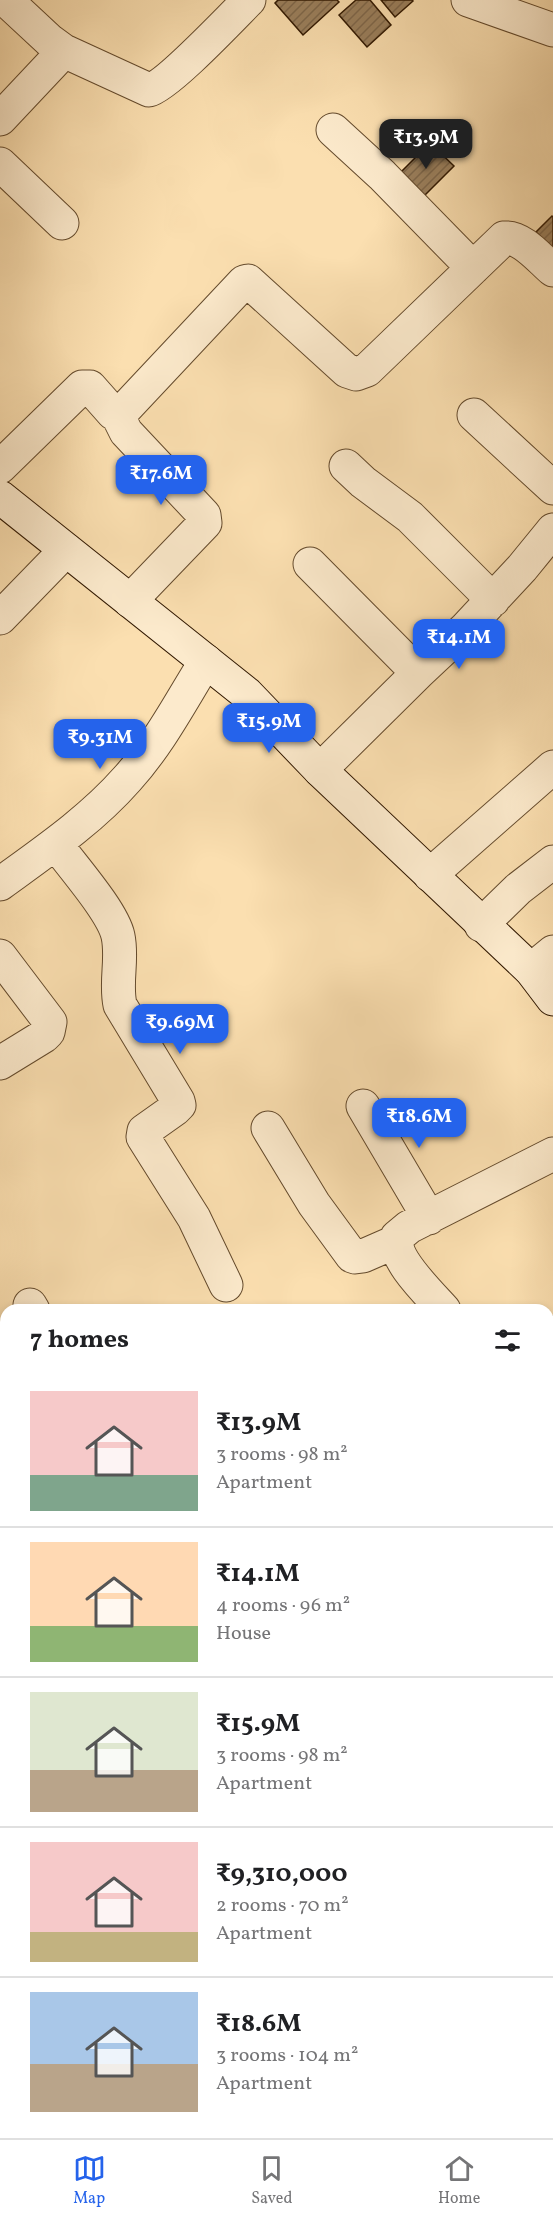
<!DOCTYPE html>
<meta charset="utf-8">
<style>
:root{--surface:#fff;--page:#f6f6f6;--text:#202124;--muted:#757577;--line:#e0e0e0;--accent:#2563eb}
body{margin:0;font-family:Vollkorn,serif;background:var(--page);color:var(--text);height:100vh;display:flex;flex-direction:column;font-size:22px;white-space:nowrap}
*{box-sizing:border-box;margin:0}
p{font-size:20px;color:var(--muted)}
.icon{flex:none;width:33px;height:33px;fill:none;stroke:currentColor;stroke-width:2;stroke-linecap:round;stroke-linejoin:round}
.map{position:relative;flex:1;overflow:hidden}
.details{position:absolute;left:0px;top:1304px;width:554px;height:836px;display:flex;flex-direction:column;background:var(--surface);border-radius:18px 18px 0 0;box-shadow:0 3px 9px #0003}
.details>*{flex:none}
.price{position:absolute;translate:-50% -51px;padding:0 14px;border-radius:12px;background:var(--accent);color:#fff;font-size:20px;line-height:39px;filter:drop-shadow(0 2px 3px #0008)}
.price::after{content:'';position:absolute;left:50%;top:36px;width:18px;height:14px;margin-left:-9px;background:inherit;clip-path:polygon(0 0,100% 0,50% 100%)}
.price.selected{background:#222;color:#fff}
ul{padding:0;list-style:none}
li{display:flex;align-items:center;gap:18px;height:150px;padding:0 30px}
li+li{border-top:2px solid var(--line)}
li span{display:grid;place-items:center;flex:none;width:168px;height:120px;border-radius:0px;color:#555}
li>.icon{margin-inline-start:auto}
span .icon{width:72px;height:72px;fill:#fffc;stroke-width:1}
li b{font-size:26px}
h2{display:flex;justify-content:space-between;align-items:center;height:72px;padding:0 30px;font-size:26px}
.dock{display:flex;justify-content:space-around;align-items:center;height:84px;border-top:2px solid var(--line);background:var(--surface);font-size:16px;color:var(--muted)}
.dock a{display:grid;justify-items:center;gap:3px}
.dock .selected{color:var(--accent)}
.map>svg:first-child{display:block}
.building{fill:url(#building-hatch);stroke:#311800;stroke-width:1.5}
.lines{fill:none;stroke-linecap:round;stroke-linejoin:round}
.street-casing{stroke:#644a2c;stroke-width:35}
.secondary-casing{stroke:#311800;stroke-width:35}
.street{stroke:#fceacc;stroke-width:33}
.secondary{stroke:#fceacc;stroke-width:33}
</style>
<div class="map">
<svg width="553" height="2138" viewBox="0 0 553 2138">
<defs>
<pattern id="building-hatch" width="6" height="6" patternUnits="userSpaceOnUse" patternTransform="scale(1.5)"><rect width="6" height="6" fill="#9a7f5c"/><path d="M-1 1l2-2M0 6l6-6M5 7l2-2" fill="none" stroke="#7e674a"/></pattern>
</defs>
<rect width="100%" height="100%" fill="#fbdfb0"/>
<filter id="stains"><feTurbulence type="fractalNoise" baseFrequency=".00333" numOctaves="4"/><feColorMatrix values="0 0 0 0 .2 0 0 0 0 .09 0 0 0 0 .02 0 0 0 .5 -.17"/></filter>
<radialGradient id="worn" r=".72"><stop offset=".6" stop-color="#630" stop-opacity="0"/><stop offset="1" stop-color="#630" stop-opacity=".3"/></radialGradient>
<path class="building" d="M278,0h59l2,2 -36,33 -28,-32z
M356,0h14l21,25 -24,22 -28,-32z
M381,0h31l1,1 -18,16z
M430,143l24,23 -32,32 -24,-23z
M552,216l1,1v32l-17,-17z"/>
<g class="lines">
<g class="street-casing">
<path id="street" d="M6,0l43,40 15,11 85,39c18,-4 83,-73 100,-90
M468,0l85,30
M0,119l64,-68
M333,130l49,45 91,93
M0,164l62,59
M117,414l9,18 78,83 1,8 -75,78
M474,415l79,73
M346,466l17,16 47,35 83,83
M0,467l82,-80h8l23,26h8l123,-131 4,-1 99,90 9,3 11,-4 137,-132c18,-2 36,21 49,32
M310,564l108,109
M0,618l66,-68
M320,770l98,-97 48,-45 56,-60 31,-38
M56,844c16,22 57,68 62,92 5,23 -3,46 2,69l58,96 1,4 -4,4 -31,22 -1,6 51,81 32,67
M430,875l123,-108
M0,884c44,-32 91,-64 127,-105 32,-35 54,-78 79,-118
M481,925l37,-36 35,-27
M0,956l50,66 -2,10 -4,4 -44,27
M531,970l22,-18
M363,1106l66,112
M268,1128l46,76 38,52 3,1 8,-1 32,-14
M30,1305l3,5
M444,1310c-13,-15 -52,-51 -47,-73l12,-10 144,-73
M548,1730l5,10"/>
</g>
<g class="secondary-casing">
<path id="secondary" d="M0,497l247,197 73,76 211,200 22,29
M548,1338l5,-5
M0,1563l6,-3"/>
</g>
<use href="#street" class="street"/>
<use href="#secondary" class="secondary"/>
</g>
<rect width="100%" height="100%" filter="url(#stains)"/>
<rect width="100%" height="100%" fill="url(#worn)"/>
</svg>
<b class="price selected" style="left:426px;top:170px">₹13.9M</b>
<b class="price" style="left:161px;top:506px">₹17.6M</b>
<b class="price" style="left:459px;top:670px">₹14.1M</b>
<b class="price" style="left:269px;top:754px">₹15.9M</b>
<b class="price" style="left:100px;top:770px">₹9.31M</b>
<b class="price" style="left:180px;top:1055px">₹9.69M</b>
<b class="price" style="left:419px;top:1149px">₹18.6M</b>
<section class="details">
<h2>7 homes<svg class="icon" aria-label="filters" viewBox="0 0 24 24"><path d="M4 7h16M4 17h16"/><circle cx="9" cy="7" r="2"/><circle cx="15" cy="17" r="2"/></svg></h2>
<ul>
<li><span style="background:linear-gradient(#f6c9c9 70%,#7fa58c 0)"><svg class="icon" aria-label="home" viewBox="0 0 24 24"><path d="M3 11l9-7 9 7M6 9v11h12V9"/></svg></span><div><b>₹13.9M</b><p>3 rooms · 98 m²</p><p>Apartment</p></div></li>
<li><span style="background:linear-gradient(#ffd9b3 70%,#8fb573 0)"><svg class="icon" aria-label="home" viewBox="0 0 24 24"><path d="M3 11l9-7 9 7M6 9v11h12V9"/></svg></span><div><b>₹14.1M</b><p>4 rooms · 96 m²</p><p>House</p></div></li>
<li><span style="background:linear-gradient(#dfe7d0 65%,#b9a48a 0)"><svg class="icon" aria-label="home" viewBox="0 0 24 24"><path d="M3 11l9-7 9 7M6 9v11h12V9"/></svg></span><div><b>₹15.9M</b><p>3 rooms · 98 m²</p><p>Apartment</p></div></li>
<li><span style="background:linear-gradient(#f6c9c9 75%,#c2b280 0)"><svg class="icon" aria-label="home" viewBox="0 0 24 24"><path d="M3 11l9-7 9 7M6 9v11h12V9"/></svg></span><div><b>₹9,310,000</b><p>2 rooms · 70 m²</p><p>Apartment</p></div></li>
<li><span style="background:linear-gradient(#a9c7e8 60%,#b9a48a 0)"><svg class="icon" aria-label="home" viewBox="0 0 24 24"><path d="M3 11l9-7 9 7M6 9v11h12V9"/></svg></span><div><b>₹18.6M</b><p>3 rooms · 104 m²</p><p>Apartment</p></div></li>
</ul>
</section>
</div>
<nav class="dock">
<a class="selected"><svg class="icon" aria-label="map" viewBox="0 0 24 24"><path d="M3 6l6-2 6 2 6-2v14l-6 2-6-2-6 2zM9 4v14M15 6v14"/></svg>Map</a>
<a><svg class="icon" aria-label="saved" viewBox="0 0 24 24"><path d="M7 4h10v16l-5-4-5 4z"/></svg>Saved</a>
<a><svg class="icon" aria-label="home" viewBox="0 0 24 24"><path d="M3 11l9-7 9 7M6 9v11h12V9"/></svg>Home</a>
</nav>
